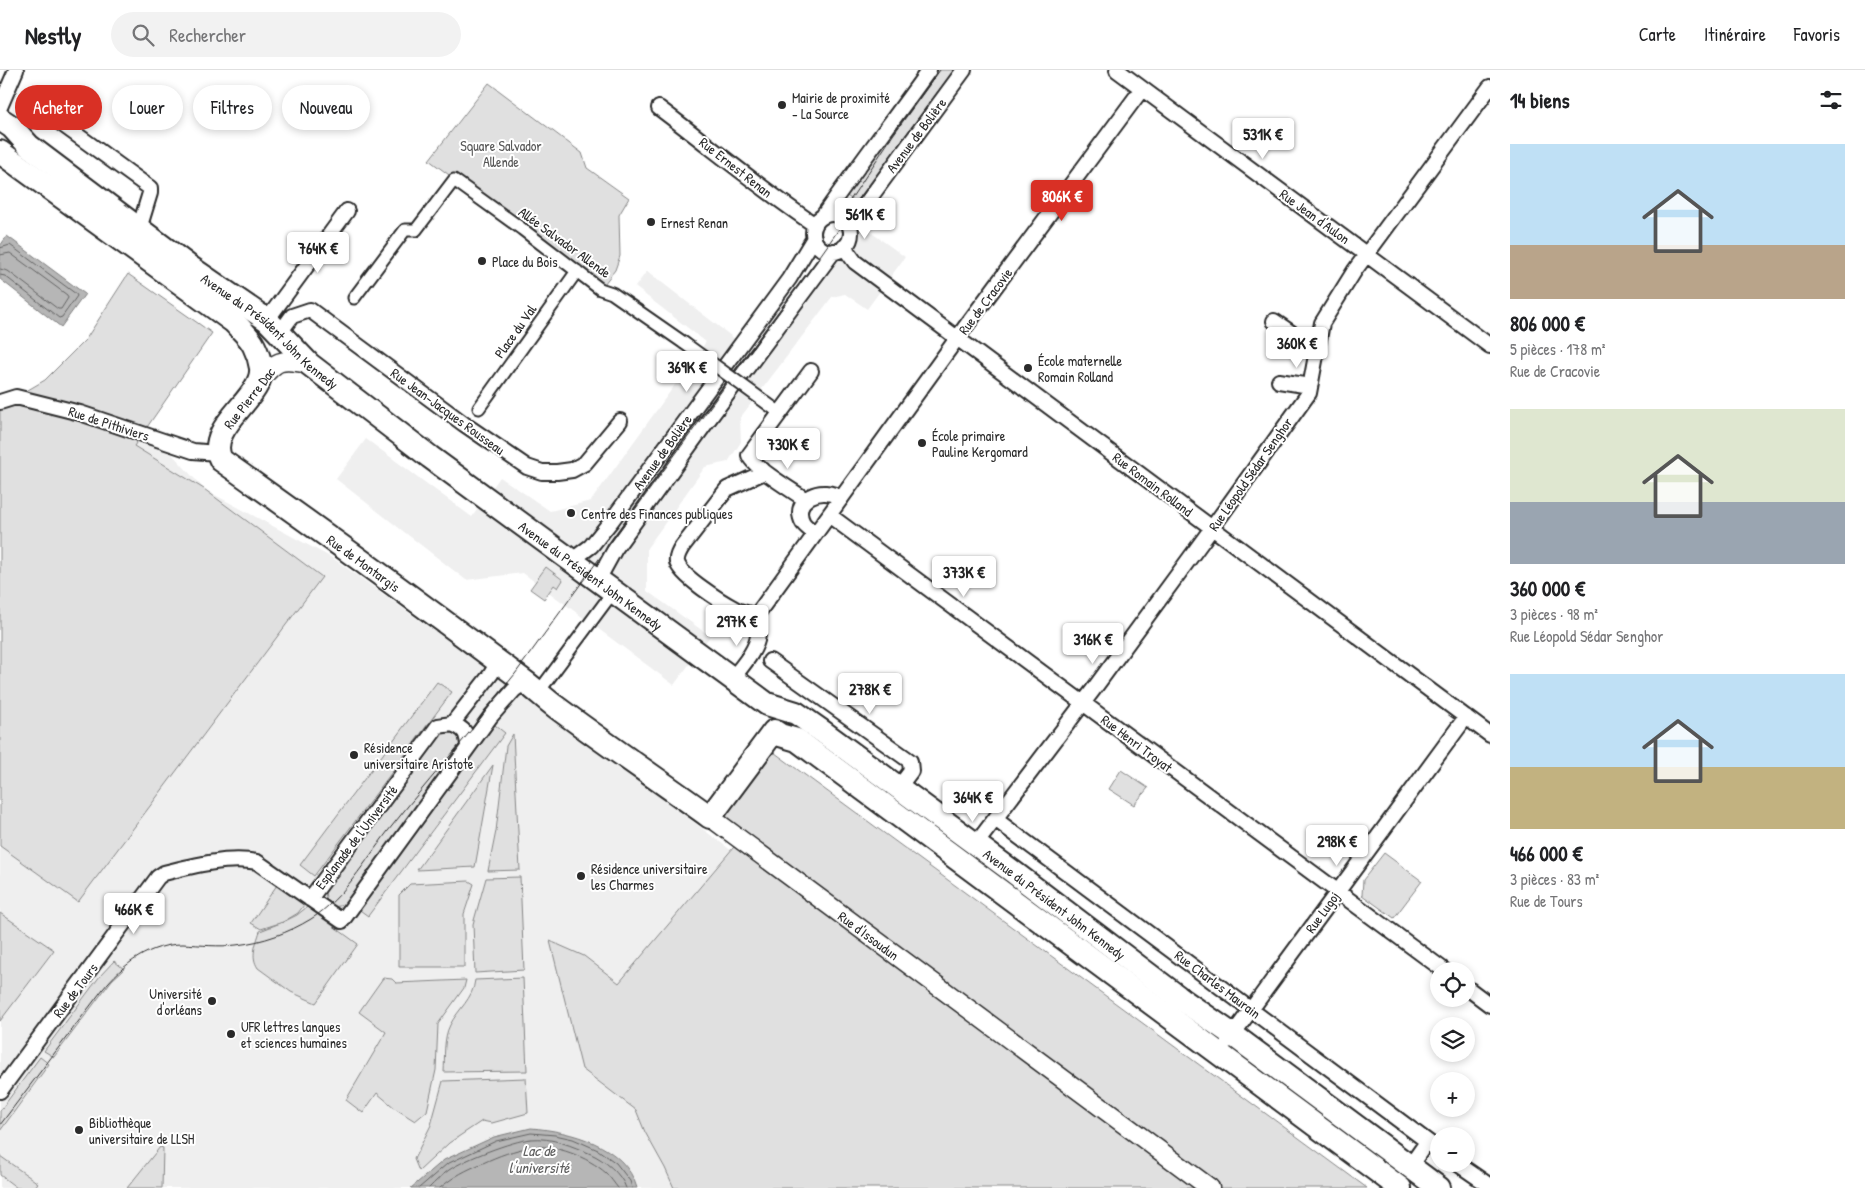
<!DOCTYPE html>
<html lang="fr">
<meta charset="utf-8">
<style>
:root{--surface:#fff;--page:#f2f2f2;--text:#202124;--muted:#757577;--line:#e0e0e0;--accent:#d93025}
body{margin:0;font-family:"Patrick Hand",sans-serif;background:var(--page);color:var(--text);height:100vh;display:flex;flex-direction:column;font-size:19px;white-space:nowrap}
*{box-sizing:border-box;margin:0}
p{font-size:16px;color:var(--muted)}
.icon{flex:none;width:28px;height:28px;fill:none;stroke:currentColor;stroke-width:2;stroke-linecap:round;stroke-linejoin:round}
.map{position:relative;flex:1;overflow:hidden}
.panel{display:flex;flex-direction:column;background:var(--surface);width:375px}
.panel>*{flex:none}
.guide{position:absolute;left:15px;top:15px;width:475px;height:45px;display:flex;gap:10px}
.buttons{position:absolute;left:1430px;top:892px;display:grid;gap:10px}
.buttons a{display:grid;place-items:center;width:45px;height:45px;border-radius:50%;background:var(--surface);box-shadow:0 2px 8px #0003;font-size:25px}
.price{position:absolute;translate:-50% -42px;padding:0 11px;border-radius:5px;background:#fff;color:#222;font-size:16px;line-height:32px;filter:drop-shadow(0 1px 2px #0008)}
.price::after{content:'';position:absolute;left:50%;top:30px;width:15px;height:11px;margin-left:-8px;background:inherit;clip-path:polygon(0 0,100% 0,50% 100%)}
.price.selected{background:var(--accent);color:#fff}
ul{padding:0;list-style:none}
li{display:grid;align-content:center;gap:10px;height:265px;padding:0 20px}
li span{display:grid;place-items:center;height:155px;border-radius:0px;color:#555}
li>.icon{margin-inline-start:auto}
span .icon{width:90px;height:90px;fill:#fffc;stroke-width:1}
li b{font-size:21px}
h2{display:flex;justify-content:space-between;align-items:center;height:60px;padding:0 20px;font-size:21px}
.pill{padding:0 18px;border-radius:22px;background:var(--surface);box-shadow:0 2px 8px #0003;font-size:18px;line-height:45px}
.pill.selected{background:var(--accent);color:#fff}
header{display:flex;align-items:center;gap:30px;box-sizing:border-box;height:70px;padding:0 25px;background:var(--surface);border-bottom:1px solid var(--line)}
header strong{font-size:24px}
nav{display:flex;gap:28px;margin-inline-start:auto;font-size:18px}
.search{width:350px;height:45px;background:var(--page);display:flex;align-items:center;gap:12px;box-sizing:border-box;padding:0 18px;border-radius:28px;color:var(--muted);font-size:19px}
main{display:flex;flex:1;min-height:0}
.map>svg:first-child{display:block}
.built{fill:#efefef}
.green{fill:#e0e0e0;stroke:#868686}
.water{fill:#b6b6b6;stroke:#7e7e7e}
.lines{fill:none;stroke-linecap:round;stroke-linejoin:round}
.shore{stroke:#636363;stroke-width:1}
.pedestrian-casing{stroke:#2b2b2b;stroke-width:15}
.minor-casing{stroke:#2b2b2b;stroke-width:18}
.tertiary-casing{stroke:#2b2b2b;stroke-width:21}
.primary-casing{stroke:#2b2b2b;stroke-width:26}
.pedestrian{stroke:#fff;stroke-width:11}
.minor{stroke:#fff;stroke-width:14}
.tertiary{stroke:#fff;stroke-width:18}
.primary{stroke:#fff;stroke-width:22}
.tram{stroke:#2b2b2b;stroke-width:1}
.pedestrian-bridge-casing{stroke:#2b2b2b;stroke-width:15;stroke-linecap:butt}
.pedestrian-bridge{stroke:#fff;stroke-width:11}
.poi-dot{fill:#2b2b2b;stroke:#fff;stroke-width:2}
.labels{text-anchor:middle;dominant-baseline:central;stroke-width:4;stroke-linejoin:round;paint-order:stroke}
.poi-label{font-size:14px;fill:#2b2b2b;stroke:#fff;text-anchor:start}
.street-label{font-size:14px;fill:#2b2b2b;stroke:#fff}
.park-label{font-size:14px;fill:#585858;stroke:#fff}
.water-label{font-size:15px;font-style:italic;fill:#5c5c5c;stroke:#fff}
</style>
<header>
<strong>Nestly</strong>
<div class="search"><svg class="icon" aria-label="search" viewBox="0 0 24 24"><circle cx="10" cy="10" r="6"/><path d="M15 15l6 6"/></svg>Rechercher</div>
<nav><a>Carte</a><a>Itinéraire</a><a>Favoris</a></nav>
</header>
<main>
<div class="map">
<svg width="1490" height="1118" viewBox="0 0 1490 1118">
<rect width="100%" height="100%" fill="#fff"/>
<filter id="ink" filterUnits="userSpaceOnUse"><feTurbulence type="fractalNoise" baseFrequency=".02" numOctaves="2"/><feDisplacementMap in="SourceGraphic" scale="10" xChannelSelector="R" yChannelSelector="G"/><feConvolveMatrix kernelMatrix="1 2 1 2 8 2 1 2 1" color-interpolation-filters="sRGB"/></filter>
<g filter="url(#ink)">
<path class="built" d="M858,153l47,34 -38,52 -22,-15 -13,3 -92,121 1,24 -13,20 -23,5 -58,81v43l63,45 -36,49 -151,-112 -57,7 -130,-101 30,-40 106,78 28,-40 50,34 41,-10 115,-159 -71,-55 12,-16 106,82z
M0,332l112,28 60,24 32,35 130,70 198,142 649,487h-1181z"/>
<path class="green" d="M936,0h21l-96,136 -17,-12z
M489,13l93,70 5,15 42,30 -10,17 1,41 -5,14 -14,18 -172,-128z
M128,204l84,59 -78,113 70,43 118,88 -244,325 -78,-56v-444l16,-5 29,-17 41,-41z
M546,497l17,13 -5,8 -4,-3 -10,14 -14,-10z
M437,612l15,10 -138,184 -14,-11z
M491,652l14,11 -137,183 -15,-11z
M445,660c11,1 13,3 17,13l-2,6 -112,153c-17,11 -24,0 -23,-17l114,-152z
M513,664l7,136 -32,1 8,-40 10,-85z
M771,680l596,438h-693l-9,-20 -20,-36 -9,-22 -54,-41 -32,-128 34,15 35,27 125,-148 -21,-17z
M493,695l-18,102 -58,3z
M1121,700l27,18 -14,17 -25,-16z
M1384,783l38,28 -28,37 -32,-23 1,-15z
M520,807l4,93 -49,3 -2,-49 13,-46z
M469,811l5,3 -10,30v53h-65v-72l11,-11z
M277,815l27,20 -6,8 -15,9 14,-7 10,-8 51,37 -42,59 -25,-11 -33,-24c-8,-12 -2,-24 2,-37l23,-9 -22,7 -10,-6z
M0,843l54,37 -54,71z
M114,891l10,8 -12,11 -58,77 -10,-6 56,-75z
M383,908l9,1 4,4 70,-3 -2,8 -26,36 -2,46 -9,41 -12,10 -19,-12 -19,-16 -14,20 -17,-13 40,-68 -27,-20z
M523,908l4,93 -83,1c1,-14 -1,-34 6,-47 8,-16 23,-26 25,-45z
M40,987l9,7 -49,67v-20z
M526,1008l2,35 -36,10 -10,-2 -33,22 -30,28 -5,-12 17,-34 12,-44z
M160,1077l3,1 -1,40h-35z
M0,1086l38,27 -4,5h-17l-17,-13z"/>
<path class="water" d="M7,166l78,58 -24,33 -61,-48v-33z
M531,1058c39,3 94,17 106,60h-226l33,-28 50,-23z"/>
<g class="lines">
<path class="shore" d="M0,178l10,-3 66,49 1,2 -15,21 -3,1 -54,-42 -5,-1
M0,185l10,-2 57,42 1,3 -7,11h-3l-50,-38 -8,-2
M419,1118l28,-24 49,-23 35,-8 24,2 18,4 25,11 18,13 14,18 2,7
M429,1118c6,-6 13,-13 20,-18 16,-11 63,-29 82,-31 21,-2 41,7 60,15 13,6 30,19 35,34
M440,1118c14,-12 26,-18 43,-25 15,-7 31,-13 48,-16 24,-3 57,10 75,26 4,4 8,10 12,15"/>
<g class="pedestrian-casing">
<path id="pedestrian" d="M354,228l51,-68h11l38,-50 68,49 78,60 12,4 72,50
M761,329l19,14
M479,338l98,-137
M543,616l64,-86"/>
</g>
<g class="minor-casing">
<path id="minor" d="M1117,0l373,276
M0,37l16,-37
M659,38c52,39 102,81 156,117
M55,49l95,69v5l-11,36
M813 163a19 19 0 1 1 38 0a19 19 0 1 1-38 0Z
M823,146c34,-49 71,-97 106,-146
M850,155l114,-155
M844,177l11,15 635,473
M267,250l80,-109
M1274,251l42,29
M279,264l13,-18 18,-6 154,114 63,43 15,5h15l15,-2 13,-7 35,-42
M1279,311l31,5
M0,332l16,-5 64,16 113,38 24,2
M763,400l-3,4 -33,15 -45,58c-3,5 -6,10 -5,15 3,14 45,40 58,47 5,3 12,4 18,6l5,-2 208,-287 176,-237
M806,430c-11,-8 -55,-34 -57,-45l62,-84
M829,445l616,456
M815,464c-3,-3 -9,-7 -12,-11 -13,-24 20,-39 38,-24
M571,491l20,-15 21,-26 177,-241 25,-41
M598,510l17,-31 88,-122 131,-176
M770,591l140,100 1,10 -12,16
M732,609c9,-12 25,-29 26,-44 1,-7 -2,-13 -5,-20
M452,654c13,5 15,9 16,22
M995,749l444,331
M976,774l117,-154 119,-162 97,-135 13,-70 33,-53 135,-183
M310,829l128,-173 14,-2 39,-50 7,-12
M1466,917l24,18
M1228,971l238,-324
M0,1021l158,-214 6,-4c27,-7 65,-17 93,-11l85,59 149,-205 23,-26 12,-8
M1458,1094l32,22
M1410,1096l17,-24"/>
</g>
<g class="tertiary-casing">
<g id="tertiary">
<path d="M258,312c19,-22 21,-24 51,-18"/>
<path id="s1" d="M710,747l500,371"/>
</g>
</g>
<g class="primary-casing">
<g id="primary">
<path id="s2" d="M0,49l12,8 17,19 158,119 80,55 42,44 121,93 337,247 29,9 27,19 189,139 169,128 52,36 206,153"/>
<path id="s3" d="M0,82l234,170c6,7 16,15 20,24 3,6 6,15 7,22 3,30 -57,59 -40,92 102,72 203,146 303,221 11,8 21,18 32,26 51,38 103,73 154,110l64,-86 6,4 17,5 603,448"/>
</g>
</g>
<use href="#pedestrian" class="pedestrian"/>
<use href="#minor" class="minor"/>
<use href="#tertiary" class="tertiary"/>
<use href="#primary" class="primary"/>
<path class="tram" d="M841,144l52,-79 47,-65
M0,1055l103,-136c20,-25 47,-45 80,-45 18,1 36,3 53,1 27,-3 52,-12 75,-26 33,-21 54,-58 77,-88 27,-35 57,-68 85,-103 14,-18 27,-36 42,-54l300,-411 87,-123 52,-70"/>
<g class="pedestrian-bridge-casing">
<path id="pedestrian-bridge" d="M684,273l77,56"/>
</g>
<use href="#pedestrian-bridge" class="pedestrian-bridge"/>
</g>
</g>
<g class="poi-dot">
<circle cx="782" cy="35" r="5"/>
<circle cx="651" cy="152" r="5"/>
<circle cx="482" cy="191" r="5"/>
<circle cx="1028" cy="298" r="5"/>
<circle cx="922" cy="373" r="5"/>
<circle cx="571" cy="443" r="5"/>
<circle cx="354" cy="685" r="5"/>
<circle cx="581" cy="806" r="5"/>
<circle cx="212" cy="931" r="5"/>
<circle cx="231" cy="964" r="5"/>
<circle cx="79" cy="1060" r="5"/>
</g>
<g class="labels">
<g class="poi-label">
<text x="792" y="27">Mairie de proximité<tspan x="792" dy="16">- La Source</tspan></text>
<text x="661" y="152">Ernest Renan</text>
<text x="492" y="191">Place du Bois</text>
<text x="1038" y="290">École maternelle<tspan x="1038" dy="16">Romain Rolland</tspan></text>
<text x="932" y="365">École primaire<tspan x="932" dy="16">Pauline Kergomard</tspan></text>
<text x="581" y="443">Centre des Finances publiques</text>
<text x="364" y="677">Résidence<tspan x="364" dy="16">universitaire Aristote</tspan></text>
<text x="591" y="798">Résidence universitaire<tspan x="591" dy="16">les Charmes</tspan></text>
<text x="202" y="923" text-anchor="end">Université<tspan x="202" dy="16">d'orléans</tspan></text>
<text x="241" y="956">UFR lettres langues<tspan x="241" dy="16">et sciences humaines</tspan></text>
<text x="89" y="1052">Bibliothèque<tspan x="89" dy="16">universitaire de LLSH</tspan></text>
</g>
<g class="street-label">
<text transform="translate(916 65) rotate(-53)">Avenue de Bolière</text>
<text transform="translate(736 97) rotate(38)">Rue Ernest Renan</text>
<text transform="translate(1315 146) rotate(36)">Rue Jean d'Aulon</text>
<text transform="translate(565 172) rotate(36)">Allée Salvador Allende</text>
<text transform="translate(985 231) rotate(-53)">Rue de Cracovie</text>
<text stroke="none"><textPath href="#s2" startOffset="344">Avenue du Président John Kennedy</textPath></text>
<text transform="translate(515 261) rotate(-55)">Place du Val</text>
<text transform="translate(249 328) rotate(-52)">Rue Pierre Dac</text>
<text transform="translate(448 341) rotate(36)">Rue Jean-Jacques Rousseau</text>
<text transform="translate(109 353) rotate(18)">Rue de Pithiviers</text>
<text transform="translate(662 382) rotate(-54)">Avenue de Bolière</text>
<text transform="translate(1250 404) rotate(-55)">Rue Léopold Sédar Senghor</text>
<text transform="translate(1153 414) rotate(37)">Rue Romain Rolland</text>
<text stroke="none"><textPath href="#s3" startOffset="625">Rue de Montargis</textPath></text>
<text stroke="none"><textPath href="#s2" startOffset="748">Avenue du Président John Kennedy</textPath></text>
<text transform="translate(1137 673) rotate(37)">Rue Henri Troyat</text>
<text transform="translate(356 767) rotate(-53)">Esplanade de l'Université</text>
<text stroke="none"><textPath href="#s2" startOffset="1318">Avenue du Président John Kennedy</textPath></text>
<text transform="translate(1322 842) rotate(-54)">Rue Lugoj</text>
<text stroke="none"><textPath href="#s1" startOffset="198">Rue d'Issoudun</textPath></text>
<text transform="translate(1218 914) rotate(37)">Rue Charles Maurain</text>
<text transform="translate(75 920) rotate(-53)">Rue de Tours</text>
</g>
<g class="park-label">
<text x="501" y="75">Square Salvador<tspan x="501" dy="16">Allende</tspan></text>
</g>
<g class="water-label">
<text x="539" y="1080">Lac de<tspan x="539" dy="17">l'université</tspan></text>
</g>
</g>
</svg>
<div class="buttons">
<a><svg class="icon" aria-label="locate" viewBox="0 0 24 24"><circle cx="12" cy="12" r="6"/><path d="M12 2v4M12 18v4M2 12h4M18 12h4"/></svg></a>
<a><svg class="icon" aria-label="layers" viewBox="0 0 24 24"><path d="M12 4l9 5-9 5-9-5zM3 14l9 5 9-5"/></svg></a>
<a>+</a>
<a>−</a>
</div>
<b class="price" style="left:1263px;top:90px">531K €</b>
<b class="price selected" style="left:1062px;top:152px">806K €</b>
<b class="price" style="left:865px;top:170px">561K €</b>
<b class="price" style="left:318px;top:204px">764K €</b>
<b class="price" style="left:1297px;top:299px">360K €</b>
<b class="price" style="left:687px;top:323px">369K €</b>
<b class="price" style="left:788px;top:400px">730K €</b>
<b class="price" style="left:964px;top:528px">373K €</b>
<b class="price" style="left:737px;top:577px">297K €</b>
<b class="price" style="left:1093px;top:595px">316K €</b>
<b class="price" style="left:870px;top:645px">278K €</b>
<b class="price" style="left:973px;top:753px">364K €</b>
<b class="price" style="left:1337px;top:797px">298K €</b>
<b class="price" style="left:134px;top:865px">466K €</b>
<div class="guide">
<a class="pill selected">Acheter</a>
<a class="pill">Louer</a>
<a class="pill">Filtres</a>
<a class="pill">Nouveau</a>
</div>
</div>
<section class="panel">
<h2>14 biens<svg class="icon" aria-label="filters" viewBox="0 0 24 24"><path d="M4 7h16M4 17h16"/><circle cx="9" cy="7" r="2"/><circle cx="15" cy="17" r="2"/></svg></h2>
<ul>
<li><span style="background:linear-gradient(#bfe0f5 65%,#b9a48a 0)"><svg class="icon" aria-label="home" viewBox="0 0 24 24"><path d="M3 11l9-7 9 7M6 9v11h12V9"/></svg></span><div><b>806 000 €</b><p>5 pièces · 178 m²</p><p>Rue de Cracovie</p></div></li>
<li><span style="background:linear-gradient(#dfe7d0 60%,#9aa5b1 0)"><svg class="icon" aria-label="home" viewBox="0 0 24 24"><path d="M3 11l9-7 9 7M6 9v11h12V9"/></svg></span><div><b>360 000 €</b><p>3 pièces · 98 m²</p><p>Rue Léopold Sédar Senghor</p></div></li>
<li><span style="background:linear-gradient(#bfe0f5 60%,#c2b280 0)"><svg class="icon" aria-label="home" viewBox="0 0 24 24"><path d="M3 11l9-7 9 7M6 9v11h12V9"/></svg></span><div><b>466 000 €</b><p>3 pièces · 83 m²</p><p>Rue de Tours</p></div></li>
</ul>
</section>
</main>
